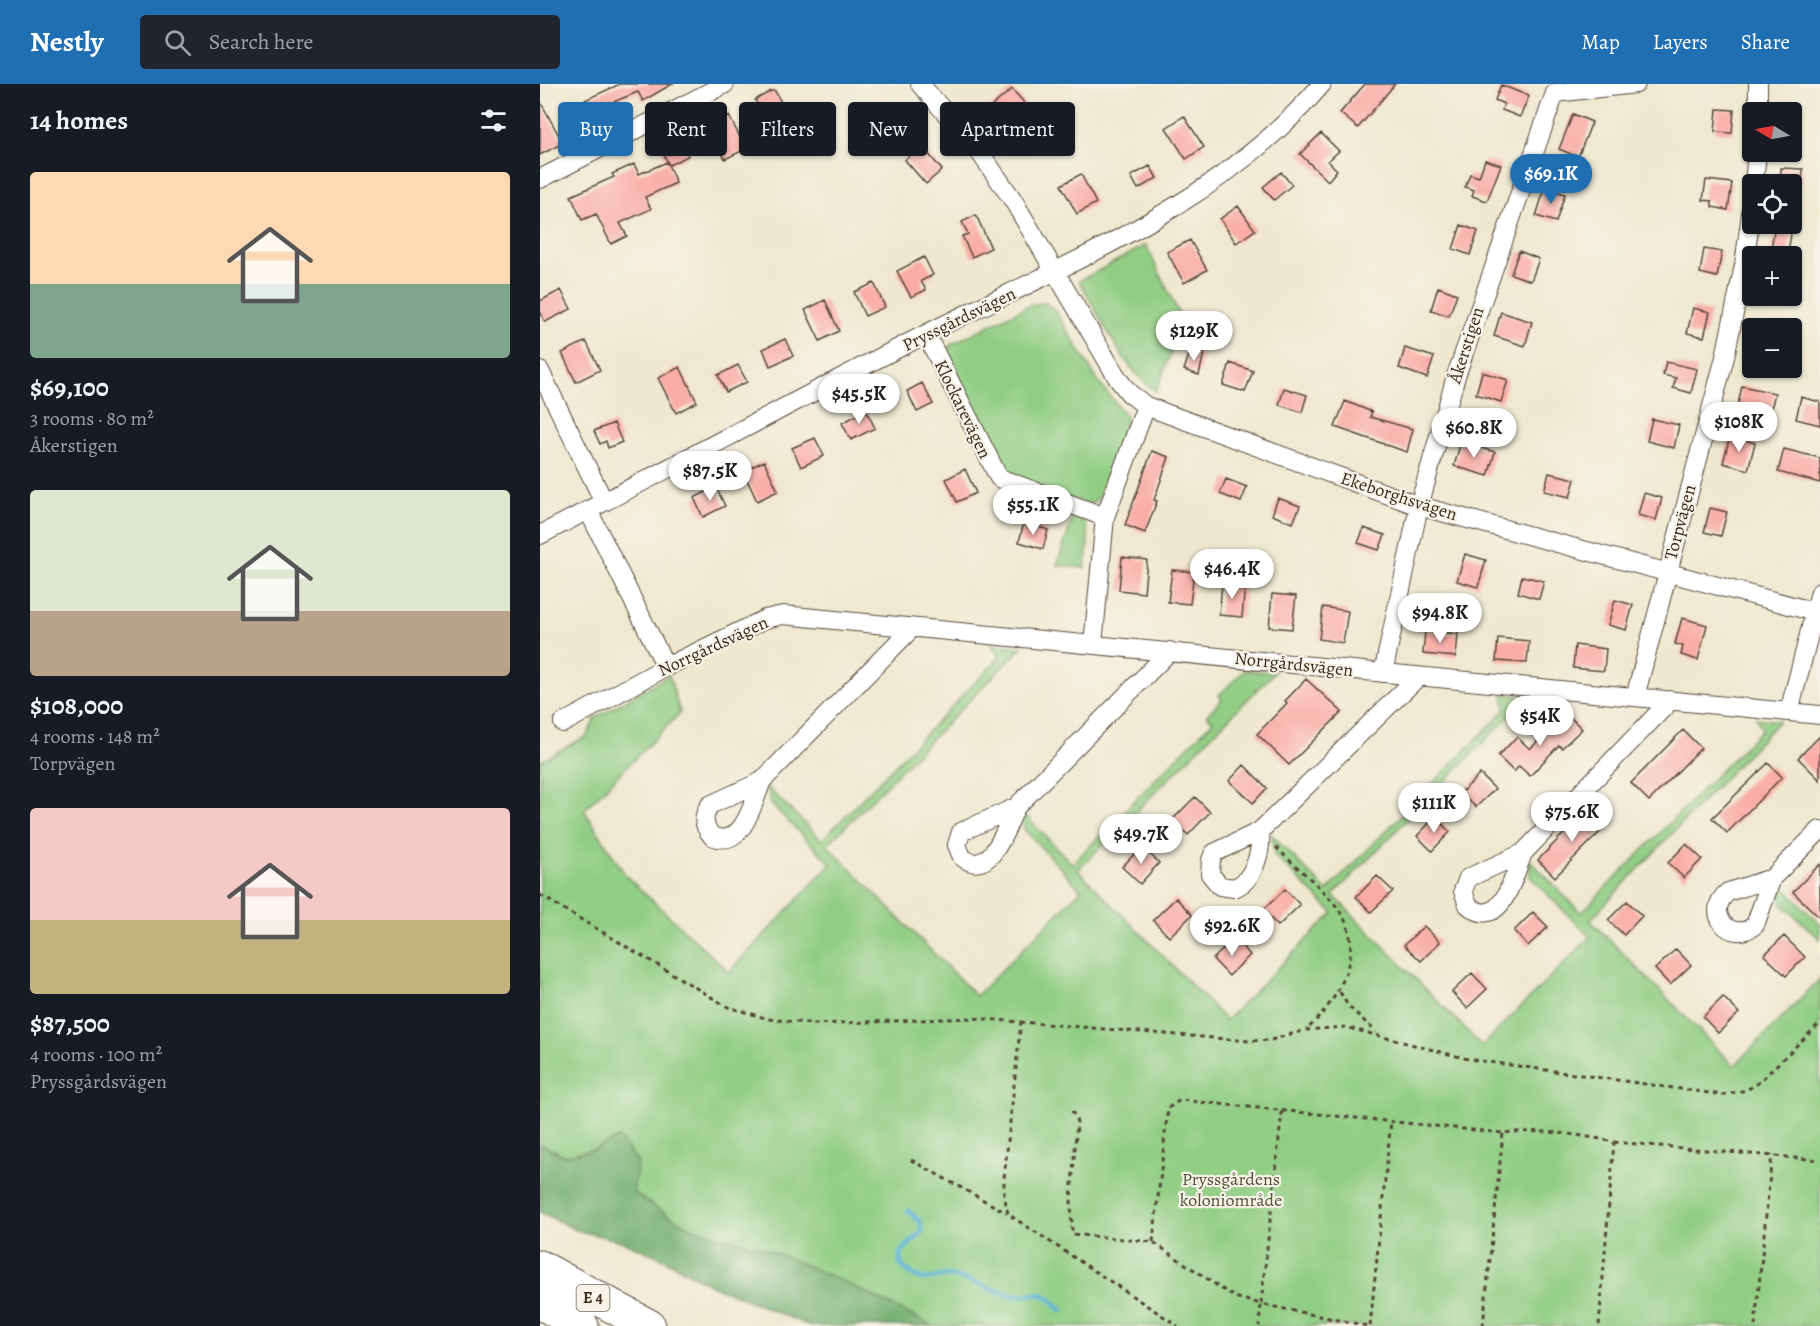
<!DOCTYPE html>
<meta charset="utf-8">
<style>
:root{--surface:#171b24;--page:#20242c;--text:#f1f3f6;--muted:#9ea1a6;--accent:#1f6fb2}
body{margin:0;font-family:Alegreya,serif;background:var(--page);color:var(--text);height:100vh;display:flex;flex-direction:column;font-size:22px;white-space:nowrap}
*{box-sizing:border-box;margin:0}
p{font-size:20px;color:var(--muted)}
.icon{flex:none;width:33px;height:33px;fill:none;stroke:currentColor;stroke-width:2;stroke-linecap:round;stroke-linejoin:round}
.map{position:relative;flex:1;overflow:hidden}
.drawer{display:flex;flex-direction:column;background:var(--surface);width:540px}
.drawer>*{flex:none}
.top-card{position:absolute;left:18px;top:18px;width:570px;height:54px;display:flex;gap:12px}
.needle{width:39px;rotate:280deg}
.controls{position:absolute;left:1202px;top:18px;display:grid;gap:12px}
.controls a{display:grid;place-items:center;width:60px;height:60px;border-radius:6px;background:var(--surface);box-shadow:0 2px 4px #0004;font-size:30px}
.price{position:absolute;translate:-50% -51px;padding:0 14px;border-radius:21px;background:#fff;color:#222;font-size:20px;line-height:39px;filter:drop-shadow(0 2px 3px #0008)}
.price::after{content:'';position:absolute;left:50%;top:36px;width:18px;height:14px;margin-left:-9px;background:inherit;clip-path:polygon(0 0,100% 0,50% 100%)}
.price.current{background:var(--accent);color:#fff}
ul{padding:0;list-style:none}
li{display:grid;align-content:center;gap:12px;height:318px;padding:0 30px}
li span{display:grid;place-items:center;height:186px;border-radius:6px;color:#555}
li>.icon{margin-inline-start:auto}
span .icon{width:108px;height:108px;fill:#fffc;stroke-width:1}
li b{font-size:26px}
h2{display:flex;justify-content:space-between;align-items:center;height:72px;padding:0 30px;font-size:26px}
.pill{padding:0 21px;border-radius:6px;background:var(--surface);box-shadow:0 2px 4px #0004;font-size:21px;line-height:54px}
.pill.current{background:var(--accent);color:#fff}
header{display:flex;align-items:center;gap:36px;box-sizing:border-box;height:84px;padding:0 30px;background:var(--accent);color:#fff}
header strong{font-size:28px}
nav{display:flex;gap:33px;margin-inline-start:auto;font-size:21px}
.search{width:420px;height:54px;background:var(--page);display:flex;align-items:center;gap:15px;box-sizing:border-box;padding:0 21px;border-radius:6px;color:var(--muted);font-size:22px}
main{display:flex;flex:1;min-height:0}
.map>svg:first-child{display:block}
.green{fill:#91ce84;stroke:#667c51;stroke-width:1.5}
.forest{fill:#74b172;stroke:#586e48;stroke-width:1.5}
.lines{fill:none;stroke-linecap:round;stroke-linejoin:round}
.stream{stroke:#59b3d7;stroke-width:5}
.building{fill:#faaca5}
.minor-casing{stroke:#564639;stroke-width:20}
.motorway-casing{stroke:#564639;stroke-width:35}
.path{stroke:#564639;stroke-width:3;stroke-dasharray:4.5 4.5;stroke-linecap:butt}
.minor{stroke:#fff;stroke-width:18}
.motorway{stroke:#fff;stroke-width:33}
.labels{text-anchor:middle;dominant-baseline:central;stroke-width:4.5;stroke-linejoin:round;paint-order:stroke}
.shield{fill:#f7f3e8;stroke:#73665b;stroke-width:1.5}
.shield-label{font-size:16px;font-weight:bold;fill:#3b2a1e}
.street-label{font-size:18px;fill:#3b2a1e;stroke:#f7f3e8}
.park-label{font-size:18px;fill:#505338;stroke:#f7f3e8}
</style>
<header>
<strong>Nestly</strong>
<div class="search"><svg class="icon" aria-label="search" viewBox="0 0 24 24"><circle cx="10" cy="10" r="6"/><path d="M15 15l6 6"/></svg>Search here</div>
<nav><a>Map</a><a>Layers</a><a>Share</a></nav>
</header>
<main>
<section class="drawer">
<h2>14 homes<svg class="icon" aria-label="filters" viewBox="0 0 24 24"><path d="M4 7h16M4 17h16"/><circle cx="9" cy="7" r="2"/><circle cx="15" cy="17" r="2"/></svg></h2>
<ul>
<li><span style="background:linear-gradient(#ffd9b3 60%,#7fa58c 0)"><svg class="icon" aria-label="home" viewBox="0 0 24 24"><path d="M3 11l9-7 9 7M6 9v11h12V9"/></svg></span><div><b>$69,100</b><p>3 rooms · 80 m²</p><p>Åkerstigen</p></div></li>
<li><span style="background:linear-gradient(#dfe7d0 65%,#b9a48a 0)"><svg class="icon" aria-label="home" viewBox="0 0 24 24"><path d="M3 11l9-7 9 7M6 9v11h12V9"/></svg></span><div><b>$108,000</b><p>4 rooms · 148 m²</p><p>Torpvägen</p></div></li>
<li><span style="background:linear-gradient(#f6c9c9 60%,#c2b280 0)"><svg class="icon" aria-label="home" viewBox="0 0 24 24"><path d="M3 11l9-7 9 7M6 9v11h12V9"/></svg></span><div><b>$87,500</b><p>4 rooms · 100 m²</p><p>Pryssgårdsvägen</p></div></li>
</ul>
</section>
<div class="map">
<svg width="1280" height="1242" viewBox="0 0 1280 1242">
<rect width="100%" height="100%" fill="#f7f3e8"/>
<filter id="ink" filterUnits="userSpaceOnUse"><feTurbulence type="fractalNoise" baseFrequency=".0167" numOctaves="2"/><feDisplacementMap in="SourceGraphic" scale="12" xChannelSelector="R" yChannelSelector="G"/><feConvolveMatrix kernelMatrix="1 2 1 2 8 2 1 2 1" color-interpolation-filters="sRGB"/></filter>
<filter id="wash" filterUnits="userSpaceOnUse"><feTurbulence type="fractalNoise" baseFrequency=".008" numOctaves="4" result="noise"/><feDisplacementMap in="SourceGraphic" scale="24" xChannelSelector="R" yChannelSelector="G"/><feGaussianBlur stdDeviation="1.35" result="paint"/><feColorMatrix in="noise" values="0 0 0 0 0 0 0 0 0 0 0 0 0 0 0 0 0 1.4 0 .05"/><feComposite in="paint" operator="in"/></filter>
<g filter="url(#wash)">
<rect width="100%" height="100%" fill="#efe8cf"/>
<path class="green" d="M606,161l37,77 -27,69c-34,-22 -56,-76 -77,-110z
M505,219l10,7 44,73 27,33 -1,13 -27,69 -4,4 -10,2 -79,-32 -58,-110 3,-17 82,-41z
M534,430c21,9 13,36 11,54l-28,-3z
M451,560l31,3 -195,198 149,151 105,-106 -57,-61 -3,-18 51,53 141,-143 -6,-6 15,-16 -3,-4 25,-24 31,1 -197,198 148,150 107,-107 -59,-58 -2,-20 55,56 178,-181 -2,-16 25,3 -195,198 149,151 108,-109 -60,-60v-17l51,53 181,-184 -6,-11 23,3 -189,199 144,146 86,-87v347h-888c-55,-28 -109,-54 -166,-77 -20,-8 -42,-10 -62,-17 -27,-9 -48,-24 -71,-41l4,-29 -18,-24 -25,11 -29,7 -25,-12v-383l47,-25 8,-18 74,-43 11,38 -96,97 42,66 103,96 102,-108 -60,-60 -4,-17 55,53 178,-183z
M1239,799l41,41v15l-39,-36z"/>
<path class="forest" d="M79,1054l19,24 -5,30c23,16 44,31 71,40 19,6 39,9 58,16 58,21 114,49 170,78h-122l-99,-41 -51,-28 -39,-16 -45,-11 -36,-18v-68l25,12 29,-7z"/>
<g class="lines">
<path class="stream" d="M368,1127l12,10 2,11 -21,20 -1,12c6,6 14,13 23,15 9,1 19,-5 28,-3 20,3 37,13 57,18 28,6 29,-12 53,16"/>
</g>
<g id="blocks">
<path class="building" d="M80,0h52l-29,17 -5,-9 -25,10 2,3 -8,2 6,9 -21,11 -7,-12 6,-4 -6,-11z
M825,0h30l-37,44 -18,-15z
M961,1l28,11 -9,21 -18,-7 2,-6 -9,-4z
M472,5l15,17 -27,23 -15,-17z
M231,7h4l7,13 -19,10 -8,-14z
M0,17l23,42 -23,12z
M340,20l17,16 -11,12 -17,-16z
M1177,25l17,1 -2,23 -17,-1z
M1033,30l19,8 -14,35 -19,-8z
M189,32l17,33 -21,10 -16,-33z
M644,32l20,31 -18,12 -20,-31z
M781,49l18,18 -11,10 9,9 -9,11 -28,-27z
M142,58l6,14 -19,9 -7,-14z
M381,61l21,25 -16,14 -21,-24z
M945,76l16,5 -14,36 -15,-5 2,-6 -9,-3 5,-13 9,3z
M127,78l9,21 -31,14 6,12 -31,14 7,13 -16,8 -15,-30 -14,6 -11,-24 43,-19 -2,-3 22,-10 5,10z
M610,82l7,12 -19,11 -7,-13z
M1241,84l22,1 -1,15h-22z
M741,88l11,13 -18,15 -11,-13z
M541,90l15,29 -19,11 -16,-29z
M1166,96l26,3 -4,27 -16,-3v-6l-9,-1z
M1005,104l20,6 -9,28 -20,-6z
M698,122l17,24 -19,13 -16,-24z
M436,131l15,33 -19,9 -10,-21 6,-2 -6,-12z
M921,141l17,6 -8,24 -17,-6z
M1235,141l17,3 -4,24 -17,-3z
M650,156l17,30 -23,13 -17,-31z
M1164,165l18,3 -5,25 -17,-4z
M979,167l20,8 -8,22 -20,-7z
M384,173l9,18 -12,6 5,9 -15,7 -14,-26z
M334,199l11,24 -20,9 -11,-24z
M898,203l19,7 -8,22 -18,-6z
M21,206l10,19 -26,13 -5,-11v-10z
M285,216l14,31 -19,10 -15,-31z
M1153,224l17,4 -6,25 -17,-4z
M961,228l31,10 -7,24 -31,-10z
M245,255l8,17 -23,10 -7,-17z
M46,257l14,29 -24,12 -14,-29z
M865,264l29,9 -7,21 -28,-10z
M651,265l13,4 -5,22 -15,-5z
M1126,278l31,7 -6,24 -18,-5 3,-10 -13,-3z
M690,279l23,8 -8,21 -22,-7z
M198,281l9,17 -21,10 -8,-17z
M140,283l17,35 -21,11 -18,-35z
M942,288l26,8 -7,22 -25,-8z
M382,299l11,21 -16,8 -10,-21z
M1202,302l33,7 -6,24 -32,-8z
M744,304l23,7 -5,17 -23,-7z
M1261,313l19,5v23l-24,-6z
M805,317l27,11 -2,5 43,12 -6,23 -72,-25z
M326,326l9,18 -24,12 -9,-17z
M1112,335l27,6 -5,23 -27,-7z
M74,339l8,19 -14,6 -2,-7 -6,3 -6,-13z
M1190,352l25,7 -7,27 -25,-7z
M275,354l9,18 -23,11 -9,-19z
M921,358l34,10 -7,24 -34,-10z
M1244,365l36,9v25l-42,-11z
M612,367l17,6 -15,43 3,1 -12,32 -20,-8z
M224,377l14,30 -21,10 -14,-30z
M425,385l11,24 -19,9 -11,-23z
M1009,389l26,6 -5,18 -26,-6z
M686,395l21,8 -6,15 -21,-8z
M176,403l9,19 -22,11 -9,-19z
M1104,409l18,5 -6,22 -18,-5z
M738,414l22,8 -7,17 -21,-8z
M1170,424l17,4 -6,24 -17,-4z
M484,438l24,8 -5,19 -24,-7z
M824,444l21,7 -6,15 -21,-7z
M925,470l21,6 -8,27 -21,-6z
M582,473l25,3 -3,33 -25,-3z
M632,486l22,2 -4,32 -22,-2z
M982,492l22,5 -5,18 -21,-6z
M682,499l23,2 -3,32 -23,-2z
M732,510l24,2 -4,33 -23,-2z
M1075,516l18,5 -7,25 -18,-5z
M783,523l25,4 -5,32 -24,-4z
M1142,534l25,7 -9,35 -17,-5 2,-9 -8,-2z
M885,547l33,3 -2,23 -33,-3z
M958,554l31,3 -2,22 -31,-2z
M1035,561l31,4 -2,22 -31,-3z
M766,595l36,33 -53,53 -32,-31 30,-31 -2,-2z
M1026,629l16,16 -20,19 -3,-3 -29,31 -11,-10 -5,6 -16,-16 19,-19 13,12z
M1143,646l18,18 -52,53 -18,-18z
M1280,652v44l-22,-22z
M1228,679l14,14 -55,56 -15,-15z
M704,681l23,23 -14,15 -24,-22z
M940,690l15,15 -19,18 -15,-14z
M655,713l15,15 -22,23 -16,-15z
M1048,725l17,18 -50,50 -17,-17z
M895,733l15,15 -18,19 -15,-15z
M1146,760l16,15 -18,19 -16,-15z
M602,762l17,17 -19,21 -18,-17z
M1280,780v54l-27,-26z
M837,792l16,15 -22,21 -15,-15z
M745,805l15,16 -22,21 -15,-16z
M636,814l16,17 -23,22 -16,-17z
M1087,817l15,15 -18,19 -16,-15z
M993,828l15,15 -20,19 -14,-15z
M884,842l16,16 -19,19 -17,-16z
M1244,852l21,21 -19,19 -22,-21z
M695,854l15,17 -21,21 -16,-17z
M1136,865l15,16 -21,20 -15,-16z
M932,889l15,16 -20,19 -15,-16z
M1183,913l16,16 -21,20 -15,-16z"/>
</g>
</g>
<g filter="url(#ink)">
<use href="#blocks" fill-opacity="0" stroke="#564639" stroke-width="1.5"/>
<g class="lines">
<g class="minor-casing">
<path id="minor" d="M380,0l58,66 35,50 105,179 11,14 17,13 273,100 396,106
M1218,0v28
M1015,9l81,-9
M0,95l185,-95
M1214,100l3,-32
M386,250l73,144 106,39
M0,287l64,131
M48,426l78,157
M0,451c129,-66 256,-135 384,-200 140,-71 294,-128 398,-251
M553,561l12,-128 41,-111
M843,589l36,-167 37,-130 99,-283
M1095,613l90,-340 19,-92 8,-59
M1249,628l31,-120
M23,639l103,-56 99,-48 18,-4 1037,100
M222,697c-9,21 -19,69 -50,55 -9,-10 -10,-20 -2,-31l52,-24 149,-152
M476,723c-10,20 -25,73 -54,50l-5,-12 4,-13 55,-25 154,-156
M720,747c2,20 -6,50 -26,57l-14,-2 -10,-12 1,-14 3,-7 46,-22 157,-153
M983,769c-9,22 -22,80 -55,52l-5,-14 5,-13 55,-25 148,-153
M1232,794l-44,14c-25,20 2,53 27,33l17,-47 48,-48"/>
</g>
<g class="motorway-casing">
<path id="motorway" d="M0,1183l109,59
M0,1218l42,24"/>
</g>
<path class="path" d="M736,763c20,21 47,40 63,63 29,40 -2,93 -33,120
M0,811l188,112 41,12 46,5 158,-6 276,23 22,-1 35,-10 39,-3 123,32 255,36 23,-5 11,-6 63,-61
M800,908l8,14 28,26
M481,937l-17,157v16l4,20 170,112
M532,1027l5,11 -6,76 1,36 81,8 81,55 27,7 -2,22
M742,1027l-21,193 106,22
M1074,1058l206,18
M371,1076l96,53
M613,1158l15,-134 12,-8 323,33c36,-4 75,1 111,9l-15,184
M830,1242l21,-205
M943,1242l20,-193
M1215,1242l17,-172"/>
<use href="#minor" class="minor"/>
<use href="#motorway" class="motorway"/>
</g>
</g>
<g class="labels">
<rect class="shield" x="36.5" y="1201" width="33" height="26" rx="4.5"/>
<g class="shield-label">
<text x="53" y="1214">E 4</text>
</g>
<g class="street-label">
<text transform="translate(419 235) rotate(-26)">Pryssgårdsvägen</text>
<text transform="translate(926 261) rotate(-72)">Åkerstigen</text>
<text transform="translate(423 325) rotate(64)">Klockarevägen</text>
<text transform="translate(859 412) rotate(18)">Ekeborghsvägen</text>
<text transform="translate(1140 438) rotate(-75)">Torpvägen</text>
<text transform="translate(173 562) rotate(-25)">Norrgårdsvägen</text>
<text transform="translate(754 580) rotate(6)">Norrgårdsvägen</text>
</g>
<g class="park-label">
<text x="691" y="1095">Pryssgårdens<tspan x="691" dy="21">koloniområde</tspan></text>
</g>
</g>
</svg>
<div class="controls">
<a><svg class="needle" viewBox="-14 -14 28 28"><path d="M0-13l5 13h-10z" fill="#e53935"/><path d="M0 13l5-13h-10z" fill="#9ea1a6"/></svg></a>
<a><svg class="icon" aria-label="locate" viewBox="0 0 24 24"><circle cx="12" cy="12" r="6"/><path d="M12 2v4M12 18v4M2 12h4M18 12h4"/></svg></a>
<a>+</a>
<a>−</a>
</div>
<b class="price current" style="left:1011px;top:121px">$69.1K</b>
<b class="price" style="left:654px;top:278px">$129K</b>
<b class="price" style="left:319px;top:341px">$45.5K</b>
<b class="price" style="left:1199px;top:369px">$108K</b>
<b class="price" style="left:934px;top:375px">$60.8K</b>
<b class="price" style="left:170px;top:418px">$87.5K</b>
<b class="price" style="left:493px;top:452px">$55.1K</b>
<b class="price" style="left:692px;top:516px">$46.4K</b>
<b class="price" style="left:900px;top:560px">$94.8K</b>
<b class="price" style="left:1000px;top:663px">$54K</b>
<b class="price" style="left:894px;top:750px">$111K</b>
<b class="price" style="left:1032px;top:759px">$75.6K</b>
<b class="price" style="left:601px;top:781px">$49.7K</b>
<b class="price" style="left:692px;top:873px">$92.6K</b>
<div class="top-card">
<a class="pill current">Buy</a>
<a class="pill">Rent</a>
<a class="pill">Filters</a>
<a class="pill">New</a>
<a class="pill">Apartment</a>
</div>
</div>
</main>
